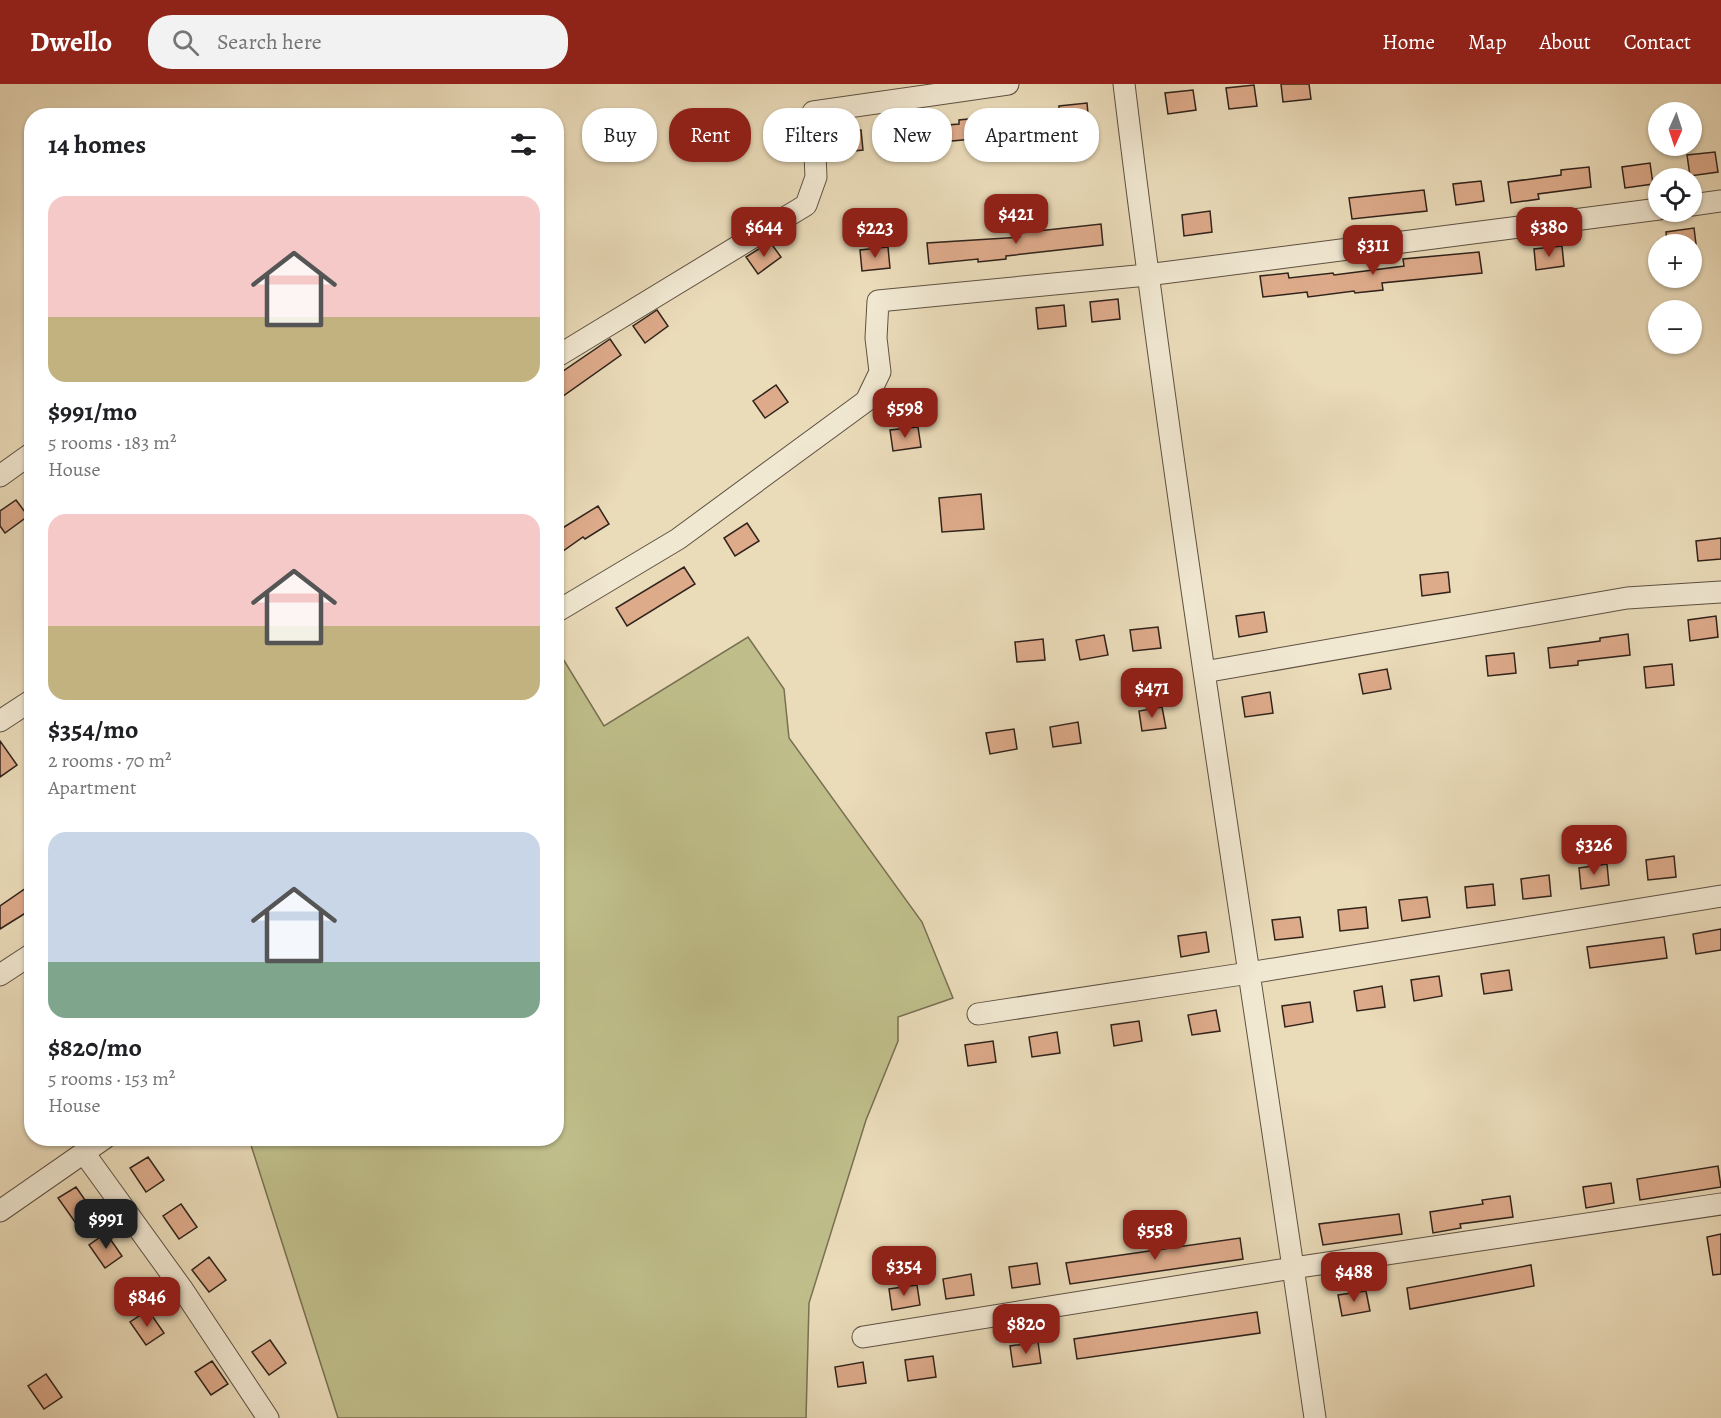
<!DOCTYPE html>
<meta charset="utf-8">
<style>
:root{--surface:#fff;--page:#f2f2f2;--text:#202124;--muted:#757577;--accent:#8f2418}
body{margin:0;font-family:Alegreya,serif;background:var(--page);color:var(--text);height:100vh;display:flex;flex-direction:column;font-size:22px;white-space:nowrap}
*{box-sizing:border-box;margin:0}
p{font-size:20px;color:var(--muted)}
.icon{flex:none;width:33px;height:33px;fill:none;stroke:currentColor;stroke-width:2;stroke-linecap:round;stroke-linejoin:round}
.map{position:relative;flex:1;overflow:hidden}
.side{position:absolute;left:24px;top:24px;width:540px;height:1038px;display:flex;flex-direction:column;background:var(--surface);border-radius:24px;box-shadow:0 2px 4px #0004}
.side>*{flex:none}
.hud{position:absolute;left:582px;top:24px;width:570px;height:54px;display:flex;gap:12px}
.needle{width:39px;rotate:183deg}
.tools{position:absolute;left:1648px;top:18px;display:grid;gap:12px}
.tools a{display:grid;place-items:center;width:54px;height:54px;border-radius:50%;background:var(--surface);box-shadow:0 2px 4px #0004;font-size:30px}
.price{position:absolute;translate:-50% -51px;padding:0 14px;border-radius:12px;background:var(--accent);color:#fff;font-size:20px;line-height:39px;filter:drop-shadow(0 2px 3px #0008)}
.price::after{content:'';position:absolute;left:50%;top:36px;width:18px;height:14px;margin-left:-9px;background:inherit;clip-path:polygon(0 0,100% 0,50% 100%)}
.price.active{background:#222;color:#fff}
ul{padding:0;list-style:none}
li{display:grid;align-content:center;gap:12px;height:318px;padding:0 24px}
li span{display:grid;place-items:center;height:186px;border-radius:18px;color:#555}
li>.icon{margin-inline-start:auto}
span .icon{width:108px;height:108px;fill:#fffc;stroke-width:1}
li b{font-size:26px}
h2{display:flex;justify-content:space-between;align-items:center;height:72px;padding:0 24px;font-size:26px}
.chip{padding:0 21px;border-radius:24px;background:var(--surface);box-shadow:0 2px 4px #0004;font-size:21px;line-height:54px}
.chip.active{background:var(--accent);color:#fff}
header{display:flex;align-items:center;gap:36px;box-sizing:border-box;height:84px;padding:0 30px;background:var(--accent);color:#fff}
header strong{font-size:28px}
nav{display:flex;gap:33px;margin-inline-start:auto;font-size:21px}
.search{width:420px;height:54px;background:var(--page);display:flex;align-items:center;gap:15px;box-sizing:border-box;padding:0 21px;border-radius:24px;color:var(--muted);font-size:22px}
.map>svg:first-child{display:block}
.green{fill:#bfbe8a;stroke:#787052;stroke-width:1.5}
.building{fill:#ddaa8a;stroke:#30231b;stroke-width:1.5}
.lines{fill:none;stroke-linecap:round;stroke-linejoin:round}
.minor-casing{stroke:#5e5142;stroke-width:23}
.minor{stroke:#f1e8d2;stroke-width:21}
</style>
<header>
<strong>Dwello</strong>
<div class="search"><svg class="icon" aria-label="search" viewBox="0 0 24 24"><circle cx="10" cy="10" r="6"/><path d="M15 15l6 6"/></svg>Search here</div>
<nav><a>Home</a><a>Map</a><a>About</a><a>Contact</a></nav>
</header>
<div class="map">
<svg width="1721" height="1334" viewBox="0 0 1721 1334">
<rect width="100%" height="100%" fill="#eadbb9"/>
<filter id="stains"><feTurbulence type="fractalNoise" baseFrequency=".00333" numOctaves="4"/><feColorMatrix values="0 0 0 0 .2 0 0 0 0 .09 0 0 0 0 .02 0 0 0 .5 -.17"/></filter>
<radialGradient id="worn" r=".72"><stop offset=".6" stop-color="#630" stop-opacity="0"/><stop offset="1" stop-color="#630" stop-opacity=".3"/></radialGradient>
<path class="green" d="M748,553l36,52 5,49 133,184 31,76 -55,19v24l-32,79 -57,183 -3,115h-468l-88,-276 7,-4h299l1,-489 47,77z"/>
<path class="building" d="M1281,0h28l2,15 -28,3z
M1254,1l3,21 -28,3 -3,-21z
M1193,6l3,20 -28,4 -3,-21z
M1087,19l2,21 -48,4v5l-100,9 1,5 -29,2 -1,-21 47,-4v-4l100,-10v-4z
M861,46l2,20 -28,3 -2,-21z
M1715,68l3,20 -28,4 -3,-21z
M1650,79l3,21 -28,4 -3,-21z
M1589,83l2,20 -53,7 1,5 -28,4 -3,-21 53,-7v-5z
M1481,97l3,20 -28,4 -3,-21z
M1424,106l3,21 -75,8 -3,-21z
M1210,127l2,21 -28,4 -2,-21z
M1101,140l2,21 -97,11v3l-28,3v-3l-49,5 -2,-21 93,-6v-4z
M1694,144l2,16h-29l-1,-12z
M770,158l11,15 -23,17 -12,-17z
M1562,162l2,20 -28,4 -2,-21z
M888,163l2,21 -28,3 -2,-21z
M1479,168l3,21 -100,10 1,7 -28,3 -1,-2 -46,6 -1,-5 -44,5 -3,-21 28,-3 1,5 44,-5 1,2 70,-9 -1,-7z
M1118,215l2,20 -28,3 -2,-20z
M1064,221l2,21 -28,3 -2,-21z
M657,226l11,16 -23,17 -12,-17z
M610,255l11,16 -65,46v-25z
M776,301l12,17 -23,16 -12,-17z
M918,343l3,20 -28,4 -3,-21z
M981,410l3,35 -42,3 -3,-34z
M16,416l12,16 -23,17 -5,-7v-15z
M598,422l11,18 -24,15 -2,-2 -27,19v-24z
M747,439l12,18 -24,15 -11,-18z
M1721,454v21l-23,2 -2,-20z
M684,483l11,17 -68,42 -11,-18z
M1448,488l2,20 -28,4 -2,-21z
M1264,528l3,20 -28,5 -3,-21z
M1716,532l2,21 -28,4 -2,-21z
M1158,543l3,21 -28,3 -3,-21z
M1628,550l2,21 -52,6v4l-28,3 -2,-20 52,-7v-3z
M1104,551l4,20 -28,5 -4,-20z
M1043,555l2,21 -28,2 -2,-20z
M1514,569l2,20 -28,3 -2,-20z
M1672,580l2,21 -28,3 -2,-21z
M1387,585l4,20 -28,5 -4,-20z
M1270,608l3,21 -28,4 -3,-20z
M1162,623l4,21 -24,3 -3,-20z
M1078,638l3,21 -28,4 -3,-20z
M1014,645l3,20 -27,5 -4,-21z
M0,657l17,24 -17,12z
M1674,772l2,21 -28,3 -2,-20z
M1607,780l2,21 -28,4 -2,-21z
M1549,791l2,21 -28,3 -2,-20z
M32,800v25l-32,20v-23z
M1493,800l2,21 -28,3 -2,-21z
M1427,813l3,20 -28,4 -3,-21z
M1366,823l2,21 -28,3 -2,-21z
M1300,833l3,20 -28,3 -3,-20z
M1721,845v21l-25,4 -3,-20z
M1206,848l3,20 -28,5 -3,-21z
M1664,853l3,21 -77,10 -3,-21z
M1509,886l3,20 -28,4 -3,-20z
M1439,892l3,20 -28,5 -3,-21z
M1382,902l3,21 -28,4 -3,-20z
M1310,918l3,20 -28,5 -3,-21z
M1216,926l4,21 -28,4 -4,-20z
M1139,937l3,20 -28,5 -3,-21z
M1057,948l3,21 -28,4 -3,-20z
M993,957l3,21 -28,4 -3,-21z
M148,1073l16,23 -18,12 -16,-24z
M1718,1082l3,21 -81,13 -3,-21z
M1611,1099l3,20 -28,5 -3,-21z
M76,1103l16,23 -17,12 -17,-24z
M1510,1112l3,21 -53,7 1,4 -28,5 -3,-21 53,-8 -1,-4z
M181,1120l16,23 -18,12 -16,-23z
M1399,1130l3,20 -79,11 -4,-21z
M106,1149l16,23 -17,12 -16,-23z
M1721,1150v40l-8,1 -6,-38z
M1240,1154l3,21 -173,25 -4,-21z
M209,1173l17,23 -17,12 -17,-22z
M1037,1179l3,21 -28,4 -3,-21z
M1531,1181l3,21 -124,23 -3,-21z
M971,1190l3,21 -28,4 -3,-20z
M917,1201l3,20 -28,5 -3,-21z
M1366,1207l4,20 -28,5 -4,-21z
M148,1226l16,23 -18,12 -16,-23z
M1257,1228l3,21 -183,26 -3,-20z
M270,1256l16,23 -17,12 -17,-23z
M1038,1258l3,21 -28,4 -3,-21z
M933,1272l3,21 -28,4 -3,-21z
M212,1277l16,23 -17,11 -16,-23z
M863,1278l3,21 -28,4 -3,-20z
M46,1290l16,23 -18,12 -16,-23z"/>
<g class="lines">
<g class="minor-casing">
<path id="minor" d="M1124,0c54,446 127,889 191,1334
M1692,121l29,-4
M556,273l250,-152 10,-28 -3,-65 195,-28
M0,392l32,-23
M556,528l122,-73 188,-138 14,-29 -4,-34 2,-37 269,-26 512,-66
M1204,588l423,-74 94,-6
M0,637l32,-21
M0,891l32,-21
M978,930l271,-41 472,-77
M84,1069l99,137 85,128
M0,1127l105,-73
M863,1253l430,-69 428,-64"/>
</g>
<use href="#minor" class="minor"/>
</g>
<rect width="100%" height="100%" filter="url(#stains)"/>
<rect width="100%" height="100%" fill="url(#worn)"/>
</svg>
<div class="tools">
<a><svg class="needle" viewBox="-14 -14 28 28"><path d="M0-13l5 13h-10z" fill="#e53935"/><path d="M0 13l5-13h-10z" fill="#757577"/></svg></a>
<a><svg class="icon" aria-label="locate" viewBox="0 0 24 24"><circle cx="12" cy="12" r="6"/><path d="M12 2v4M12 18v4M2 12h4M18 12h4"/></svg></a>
<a>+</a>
<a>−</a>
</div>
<b class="price" style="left:1016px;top:161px">$421</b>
<b class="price" style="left:764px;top:174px">$644</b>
<b class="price" style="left:1549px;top:174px">$380</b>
<b class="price" style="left:875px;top:175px">$223</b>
<b class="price" style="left:1373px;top:192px">$311</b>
<b class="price" style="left:905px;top:355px">$598</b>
<b class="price" style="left:1152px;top:635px">$471</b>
<b class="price" style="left:1594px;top:792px">$326</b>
<b class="price active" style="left:106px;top:1166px">$991</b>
<b class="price" style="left:1155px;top:1177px">$558</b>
<b class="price" style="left:904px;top:1213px">$354</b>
<b class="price" style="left:1354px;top:1219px">$488</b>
<b class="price" style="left:147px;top:1244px">$846</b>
<b class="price" style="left:1026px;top:1271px">$820</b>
<div class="hud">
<a class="chip">Buy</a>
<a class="chip active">Rent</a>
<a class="chip">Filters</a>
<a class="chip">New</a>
<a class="chip">Apartment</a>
</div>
<section class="side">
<h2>14 homes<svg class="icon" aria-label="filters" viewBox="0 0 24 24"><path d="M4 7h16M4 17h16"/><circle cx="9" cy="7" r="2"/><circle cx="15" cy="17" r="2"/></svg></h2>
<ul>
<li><span style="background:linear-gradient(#f6c9c9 65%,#c2b280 0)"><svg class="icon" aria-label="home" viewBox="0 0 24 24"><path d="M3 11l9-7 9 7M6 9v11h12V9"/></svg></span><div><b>$991/mo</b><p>5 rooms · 183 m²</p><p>House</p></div></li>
<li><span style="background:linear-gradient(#f6c9c9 60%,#c2b280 0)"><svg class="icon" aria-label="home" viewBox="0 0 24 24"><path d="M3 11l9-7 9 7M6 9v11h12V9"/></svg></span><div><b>$354/mo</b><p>2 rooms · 70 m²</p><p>Apartment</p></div></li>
<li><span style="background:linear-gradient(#c9d6e8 70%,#7fa58c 0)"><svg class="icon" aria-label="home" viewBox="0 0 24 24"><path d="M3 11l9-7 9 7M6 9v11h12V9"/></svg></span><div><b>$820/mo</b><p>5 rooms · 153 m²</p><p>House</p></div></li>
</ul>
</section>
</div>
